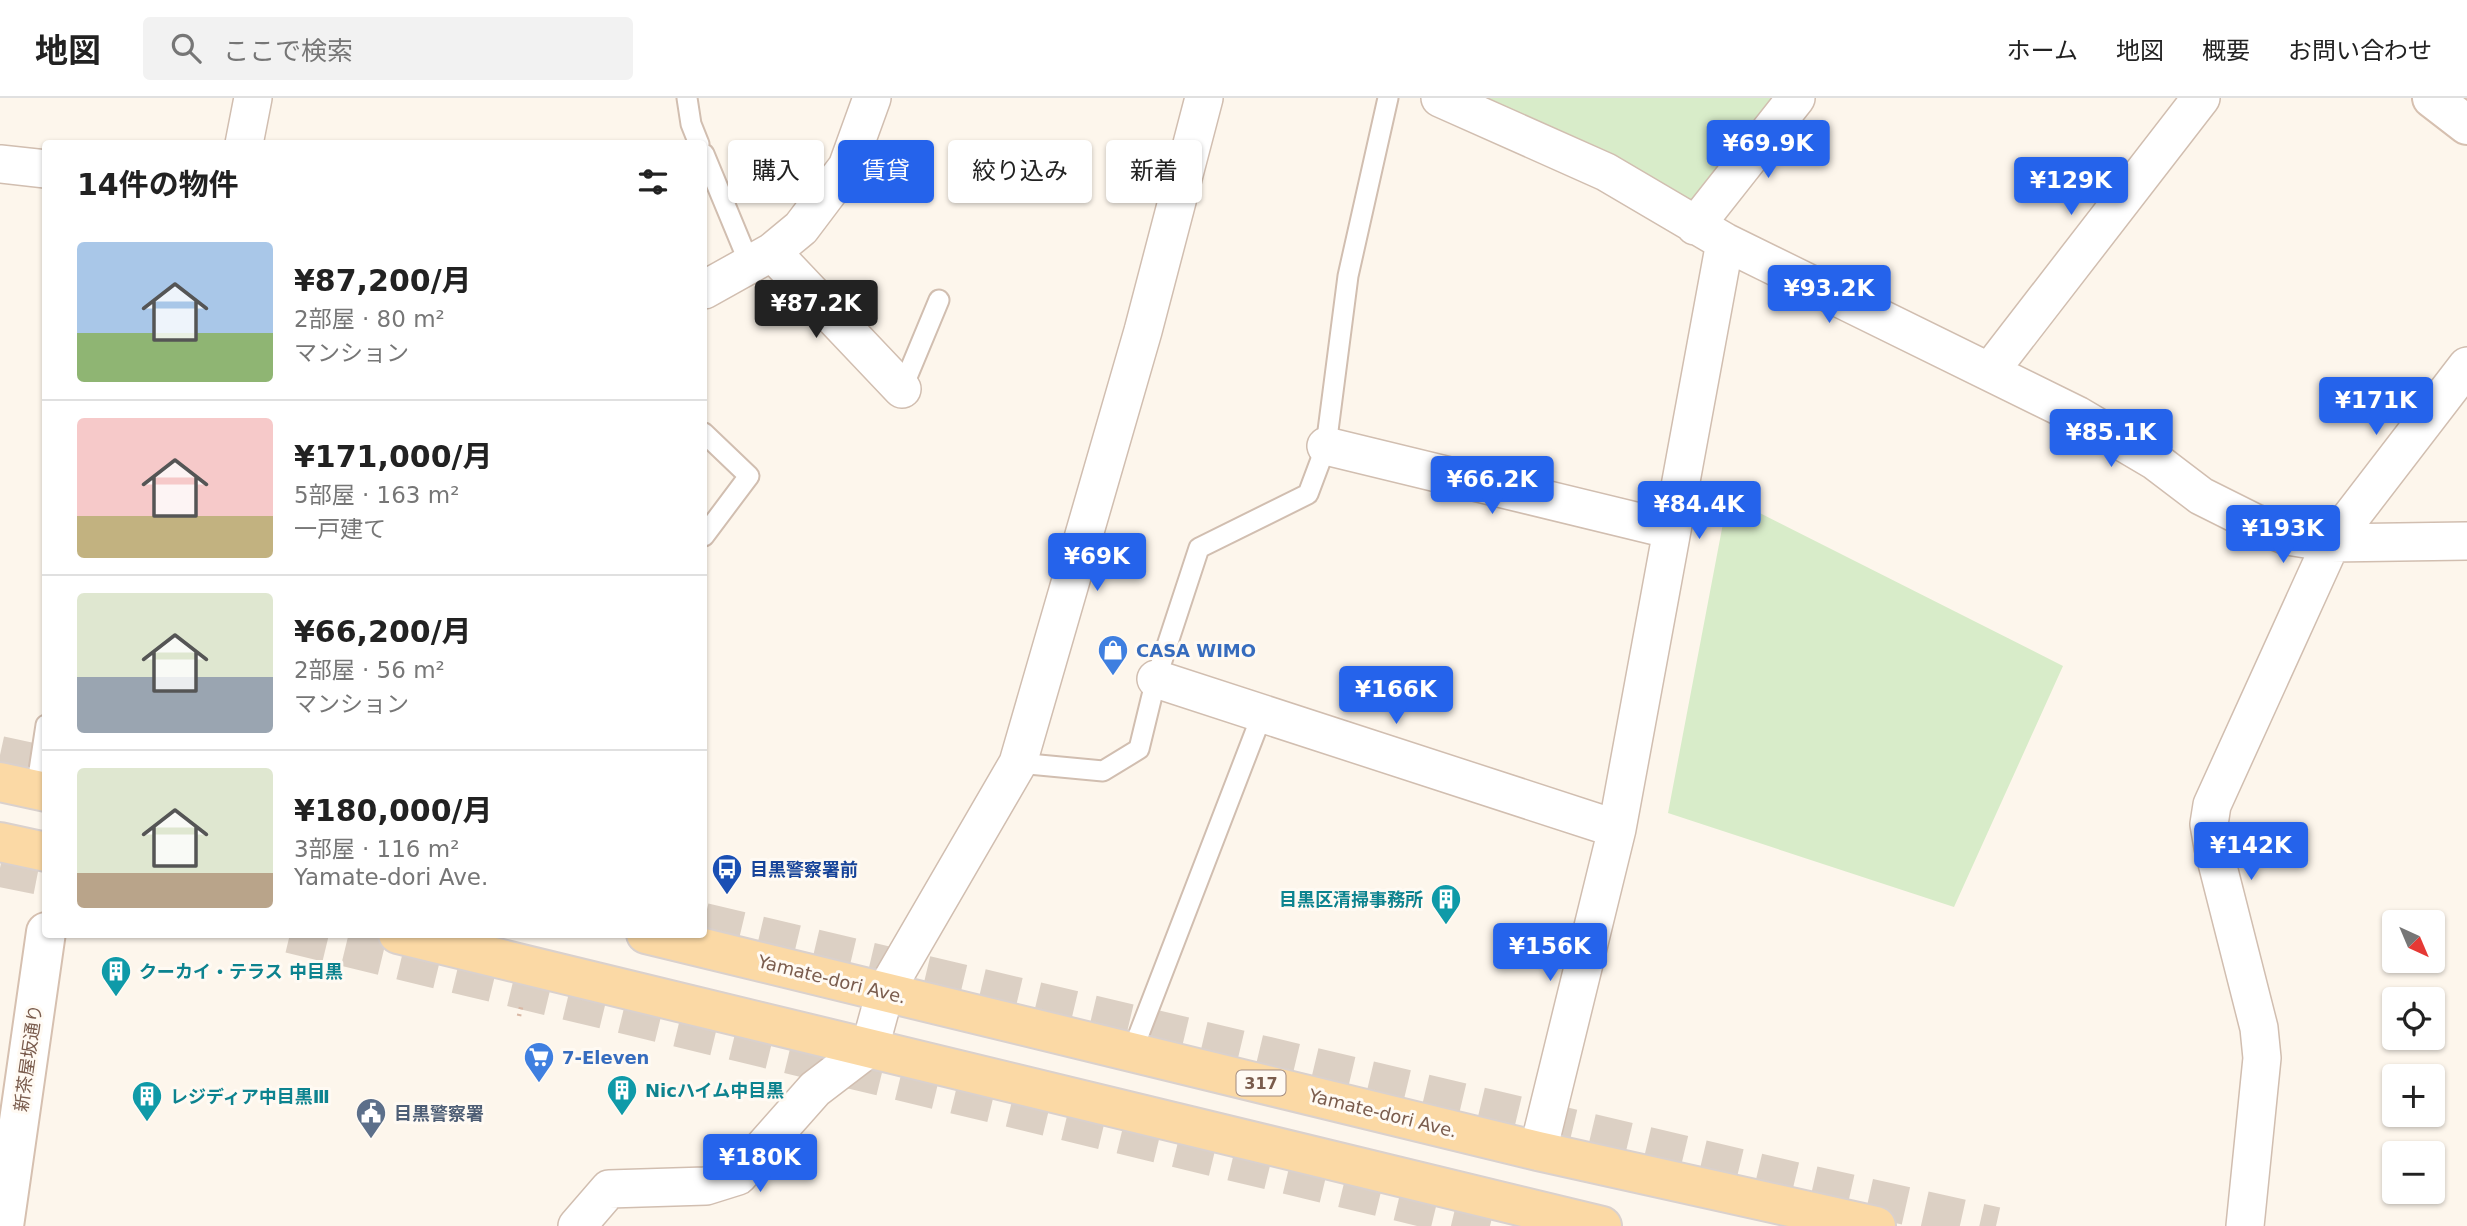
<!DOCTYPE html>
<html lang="ja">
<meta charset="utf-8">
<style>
:root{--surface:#fff;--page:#f2f2f2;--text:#222;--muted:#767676;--line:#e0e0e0;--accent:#2563eb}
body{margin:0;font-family:"DejaVu Sans","Noto Sans JP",sans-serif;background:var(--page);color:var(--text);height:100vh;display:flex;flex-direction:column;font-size:26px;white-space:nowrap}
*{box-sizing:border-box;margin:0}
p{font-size:23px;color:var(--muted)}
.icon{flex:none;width:38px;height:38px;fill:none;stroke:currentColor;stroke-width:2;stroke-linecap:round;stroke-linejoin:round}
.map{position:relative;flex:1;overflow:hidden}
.sheet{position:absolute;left:42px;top:42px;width:665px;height:798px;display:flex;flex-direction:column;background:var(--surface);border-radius:7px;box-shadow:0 2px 5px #0004}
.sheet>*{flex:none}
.top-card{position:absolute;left:728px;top:42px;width:665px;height:63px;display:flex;gap:14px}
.needle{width:46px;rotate:136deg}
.buttons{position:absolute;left:2382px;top:812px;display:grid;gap:14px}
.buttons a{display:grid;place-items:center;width:63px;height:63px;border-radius:7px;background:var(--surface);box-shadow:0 2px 5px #0004;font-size:35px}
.price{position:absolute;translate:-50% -60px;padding:0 16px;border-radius:7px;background:var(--accent);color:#fff;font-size:23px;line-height:46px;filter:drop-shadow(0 2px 4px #0008)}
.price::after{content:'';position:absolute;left:50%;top:42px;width:21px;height:16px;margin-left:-10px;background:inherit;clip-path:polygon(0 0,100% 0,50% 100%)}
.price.active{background:#222;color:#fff}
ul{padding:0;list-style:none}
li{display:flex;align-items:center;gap:21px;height:175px;padding:0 35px}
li+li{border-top:2px solid var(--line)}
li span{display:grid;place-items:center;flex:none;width:196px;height:140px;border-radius:7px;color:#555}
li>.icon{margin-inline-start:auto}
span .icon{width:84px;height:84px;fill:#fffc;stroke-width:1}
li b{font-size:30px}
h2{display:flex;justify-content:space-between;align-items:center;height:84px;padding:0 35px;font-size:30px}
.pill{padding:0 24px;border-radius:7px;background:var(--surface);box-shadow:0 2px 5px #0004;font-size:24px;line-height:63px}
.pill.active{background:var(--accent);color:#fff}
header{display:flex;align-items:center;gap:42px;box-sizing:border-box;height:98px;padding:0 35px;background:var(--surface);border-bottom:2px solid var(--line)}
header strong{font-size:33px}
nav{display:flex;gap:38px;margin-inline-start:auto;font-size:24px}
.search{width:490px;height:63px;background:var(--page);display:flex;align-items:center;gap:18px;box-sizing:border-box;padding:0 24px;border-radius:7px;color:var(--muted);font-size:26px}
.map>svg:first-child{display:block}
.green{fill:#d8ecc9}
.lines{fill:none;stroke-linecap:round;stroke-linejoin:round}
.highway-tunnel{stroke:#dcd0c4;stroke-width:38;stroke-dasharray:38 19;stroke-linecap:butt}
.lane-casing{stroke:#d1beb0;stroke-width:23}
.street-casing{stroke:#d1beb0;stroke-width:40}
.secondary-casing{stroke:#d6c0b0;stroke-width:42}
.primary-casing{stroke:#dad1cd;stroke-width:42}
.path{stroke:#d9b8a5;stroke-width:4.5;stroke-dasharray:2 5;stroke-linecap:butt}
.lane{stroke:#fff;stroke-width:19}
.street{stroke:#fff;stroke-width:37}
.secondary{stroke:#fff;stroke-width:38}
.primary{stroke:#fbd9a5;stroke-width:38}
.labels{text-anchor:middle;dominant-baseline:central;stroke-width:6;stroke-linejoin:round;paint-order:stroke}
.shield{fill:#fffaf3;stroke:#a28b7f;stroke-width:2}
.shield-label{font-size:16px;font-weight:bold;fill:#7a5c4d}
.shop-label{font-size:18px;font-weight:bold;fill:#366cbe;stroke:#fffaf3;text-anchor:start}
.transit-label{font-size:18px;font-weight:bold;fill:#164399;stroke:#fffaf3;text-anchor:start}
.culture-label{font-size:18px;font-weight:bold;fill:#0d838f;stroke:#fffaf3;text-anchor:start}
.street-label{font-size:18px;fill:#7a5c4d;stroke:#fffaf3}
.service-label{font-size:18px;font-weight:bold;fill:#4e5e75;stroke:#fffaf3;text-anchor:start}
</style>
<header>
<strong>地図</strong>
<div class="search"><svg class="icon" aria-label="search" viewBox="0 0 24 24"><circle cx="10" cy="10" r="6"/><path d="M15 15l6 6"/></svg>ここで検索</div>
<nav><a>ホーム</a><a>地図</a><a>概要</a><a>お問い合わせ</a></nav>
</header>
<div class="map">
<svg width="2467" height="1128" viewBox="0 0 2467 1128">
<rect width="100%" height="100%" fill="#fdf6ec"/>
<path class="green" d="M1440,0h345l-87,99 -18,7z
M1728,399l335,169 -109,241 -286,-94z"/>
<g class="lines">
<path class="highway-tunnel" d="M0,657l46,10
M0,770l46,9
M704,824l1091,259 201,45
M290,836l1208,292"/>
<g class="lane-casing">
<path id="lane" d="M687,0l4,26 8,20
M704,56l46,111
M902,291l37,-89
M704,335l45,43 -45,60
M1018,665l85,8 36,-22 17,-70 43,-131 109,-54 18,-48 22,-170 40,-178
M36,692l10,-65
M1132,954l131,-340"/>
</g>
<g class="street-casing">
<path id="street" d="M1440,0l166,74 119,70 352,173 78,46 46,35 52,26 34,14 44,7 136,-2
M244,46l9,-46
M0,66l46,5
M1695,128l101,-128
M772,154l130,137
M704,192l68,-38 29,-24 46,-61 25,-69
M1990,273l211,-273
M1326,348l346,84
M1156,581l461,150
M1538,1053l79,-322 108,-587
M577,1128l32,-37 97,-3 32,-10 77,-87 55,-42 15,-55 133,-229 125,-432 61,-233
M2245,1128l17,-168 -3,-30 -46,-181 -4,-23 3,-19 119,-262 136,-177"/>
</g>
<g class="secondary-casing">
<path id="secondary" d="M2432,0l35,27
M4,1128l42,-294"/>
</g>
<g class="primary-casing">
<path id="primary" d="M0,684l46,10
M0,744l46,10
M398,836l1204,292
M646,836l892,217 338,75"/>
</g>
<path class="path" d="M519,918l3,-13"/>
<use href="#lane" class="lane"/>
<use href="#street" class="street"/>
<use href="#secondary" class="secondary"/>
<use href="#primary" class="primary"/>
</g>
<defs>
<g id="shop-pin" transform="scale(1.575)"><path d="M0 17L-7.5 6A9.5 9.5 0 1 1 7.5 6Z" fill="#3f7fe0" stroke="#fffaf3"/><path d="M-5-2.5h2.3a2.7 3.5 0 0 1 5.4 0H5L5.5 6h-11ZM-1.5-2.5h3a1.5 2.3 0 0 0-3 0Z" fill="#fff"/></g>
<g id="bus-pin" transform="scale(1.575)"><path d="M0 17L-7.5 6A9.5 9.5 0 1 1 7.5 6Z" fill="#1a4fb4" stroke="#fffaf3"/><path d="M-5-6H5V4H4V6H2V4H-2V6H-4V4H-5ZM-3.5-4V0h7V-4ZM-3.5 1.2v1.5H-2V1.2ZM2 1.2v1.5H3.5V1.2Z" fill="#fff"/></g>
<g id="building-pin" transform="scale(1.575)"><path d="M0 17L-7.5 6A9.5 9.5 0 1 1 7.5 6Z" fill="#0f9aa8" stroke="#fffaf3"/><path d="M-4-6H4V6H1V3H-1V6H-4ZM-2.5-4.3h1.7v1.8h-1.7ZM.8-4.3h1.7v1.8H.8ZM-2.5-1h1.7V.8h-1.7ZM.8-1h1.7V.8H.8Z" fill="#fff"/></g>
<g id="supermarket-pin" transform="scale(1.575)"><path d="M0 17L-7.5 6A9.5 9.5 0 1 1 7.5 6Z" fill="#3f7fe0" stroke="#fffaf3"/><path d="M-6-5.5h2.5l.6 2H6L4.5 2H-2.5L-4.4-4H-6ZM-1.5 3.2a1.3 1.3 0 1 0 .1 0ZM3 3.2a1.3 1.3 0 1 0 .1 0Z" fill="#fff"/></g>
<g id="civic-pin" transform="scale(1.575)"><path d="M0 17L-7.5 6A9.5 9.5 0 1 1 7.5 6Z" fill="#5c6f8a" stroke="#fffaf3"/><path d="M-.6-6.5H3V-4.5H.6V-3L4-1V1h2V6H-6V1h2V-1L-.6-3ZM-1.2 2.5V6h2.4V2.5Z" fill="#fff"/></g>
</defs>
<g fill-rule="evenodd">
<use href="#shop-pin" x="1113" y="552"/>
<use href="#bus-pin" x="727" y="771"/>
<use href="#building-pin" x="1446" y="801"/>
<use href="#building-pin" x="116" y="873"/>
<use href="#supermarket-pin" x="539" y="959"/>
<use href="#building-pin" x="622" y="992"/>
<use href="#building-pin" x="147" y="998"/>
<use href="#civic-pin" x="371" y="1015"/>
</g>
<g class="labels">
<rect class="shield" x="1236.5" y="972.5" width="49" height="25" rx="5"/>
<g class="shield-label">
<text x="1261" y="985">317</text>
</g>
<g class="shop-label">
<text x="1136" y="552">CASA WIMO</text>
<text x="562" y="959">7-Eleven</text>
</g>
<g class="transit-label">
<text x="750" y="771">目黒警察署前</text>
</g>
<g class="culture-label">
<text x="1423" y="801" text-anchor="end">目黒区清掃事務所</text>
<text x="139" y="873">クーカイ・テラス 中目黒</text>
<text x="645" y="992">Nicハイム中目黒</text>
<text x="170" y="998">レジディア中目黒Ⅲ</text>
</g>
<g class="street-label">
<text transform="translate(832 881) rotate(14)">Yamate-dori Ave.</text>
<text transform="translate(28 960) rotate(-82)">新茶屋坂通り</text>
<text transform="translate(1383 1015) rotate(14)">Yamate-dori Ave.</text>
</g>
<g class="service-label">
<text x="394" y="1015">目黒警察署</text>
</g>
</g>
</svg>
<div class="buttons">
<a><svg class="needle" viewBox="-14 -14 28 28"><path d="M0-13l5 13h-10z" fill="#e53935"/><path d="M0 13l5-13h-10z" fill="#767676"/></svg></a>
<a><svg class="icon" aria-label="locate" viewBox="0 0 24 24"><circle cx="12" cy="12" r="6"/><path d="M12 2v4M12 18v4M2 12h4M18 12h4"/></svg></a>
<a>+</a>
<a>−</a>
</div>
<b class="price" style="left:1768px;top:82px">¥69.9K</b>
<b class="price" style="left:2071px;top:119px">¥129K</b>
<b class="price" style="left:1829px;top:227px">¥93.2K</b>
<b class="price active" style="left:816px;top:242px">¥87.2K</b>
<b class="price" style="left:2376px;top:339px">¥171K</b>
<b class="price" style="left:2111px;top:371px">¥85.1K</b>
<b class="price" style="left:1492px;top:418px">¥66.2K</b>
<b class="price" style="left:1699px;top:443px">¥84.4K</b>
<b class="price" style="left:2283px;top:467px">¥193K</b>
<b class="price" style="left:1097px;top:495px">¥69K</b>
<b class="price" style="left:1396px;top:628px">¥166K</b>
<b class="price" style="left:2251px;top:784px">¥142K</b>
<b class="price" style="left:1550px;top:885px">¥156K</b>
<b class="price" style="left:760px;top:1096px">¥180K</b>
<div class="top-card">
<a class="pill">購入</a>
<a class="pill active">賃貸</a>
<a class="pill">絞り込み</a>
<a class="pill">新着</a>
</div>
<section class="sheet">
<h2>14件の物件<svg class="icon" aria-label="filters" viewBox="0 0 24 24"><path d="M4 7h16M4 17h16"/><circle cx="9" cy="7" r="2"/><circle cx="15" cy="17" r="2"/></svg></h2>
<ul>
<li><span style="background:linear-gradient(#a9c7e8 65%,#8fb573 0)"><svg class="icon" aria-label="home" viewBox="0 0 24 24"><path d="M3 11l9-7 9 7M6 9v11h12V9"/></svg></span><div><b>¥87,200/月</b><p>2部屋 · 80 m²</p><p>マンション</p></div></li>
<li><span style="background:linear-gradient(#f6c9c9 70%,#c2b280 0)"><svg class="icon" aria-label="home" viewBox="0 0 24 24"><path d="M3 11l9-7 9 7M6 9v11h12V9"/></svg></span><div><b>¥171,000/月</b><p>5部屋 · 163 m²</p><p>一戸建て</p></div></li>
<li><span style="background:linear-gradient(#dfe7d0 60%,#9aa5b1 0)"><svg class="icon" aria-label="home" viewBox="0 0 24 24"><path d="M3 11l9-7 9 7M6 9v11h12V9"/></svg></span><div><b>¥66,200/月</b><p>2部屋 · 56 m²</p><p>マンション</p></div></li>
<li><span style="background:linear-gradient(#dfe7d0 75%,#b9a48a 0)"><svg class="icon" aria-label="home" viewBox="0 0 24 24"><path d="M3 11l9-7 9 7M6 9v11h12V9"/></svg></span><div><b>¥180,000/月</b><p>3部屋 · 116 m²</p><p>Yamate-dori Ave.</p></div></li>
</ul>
</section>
</div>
